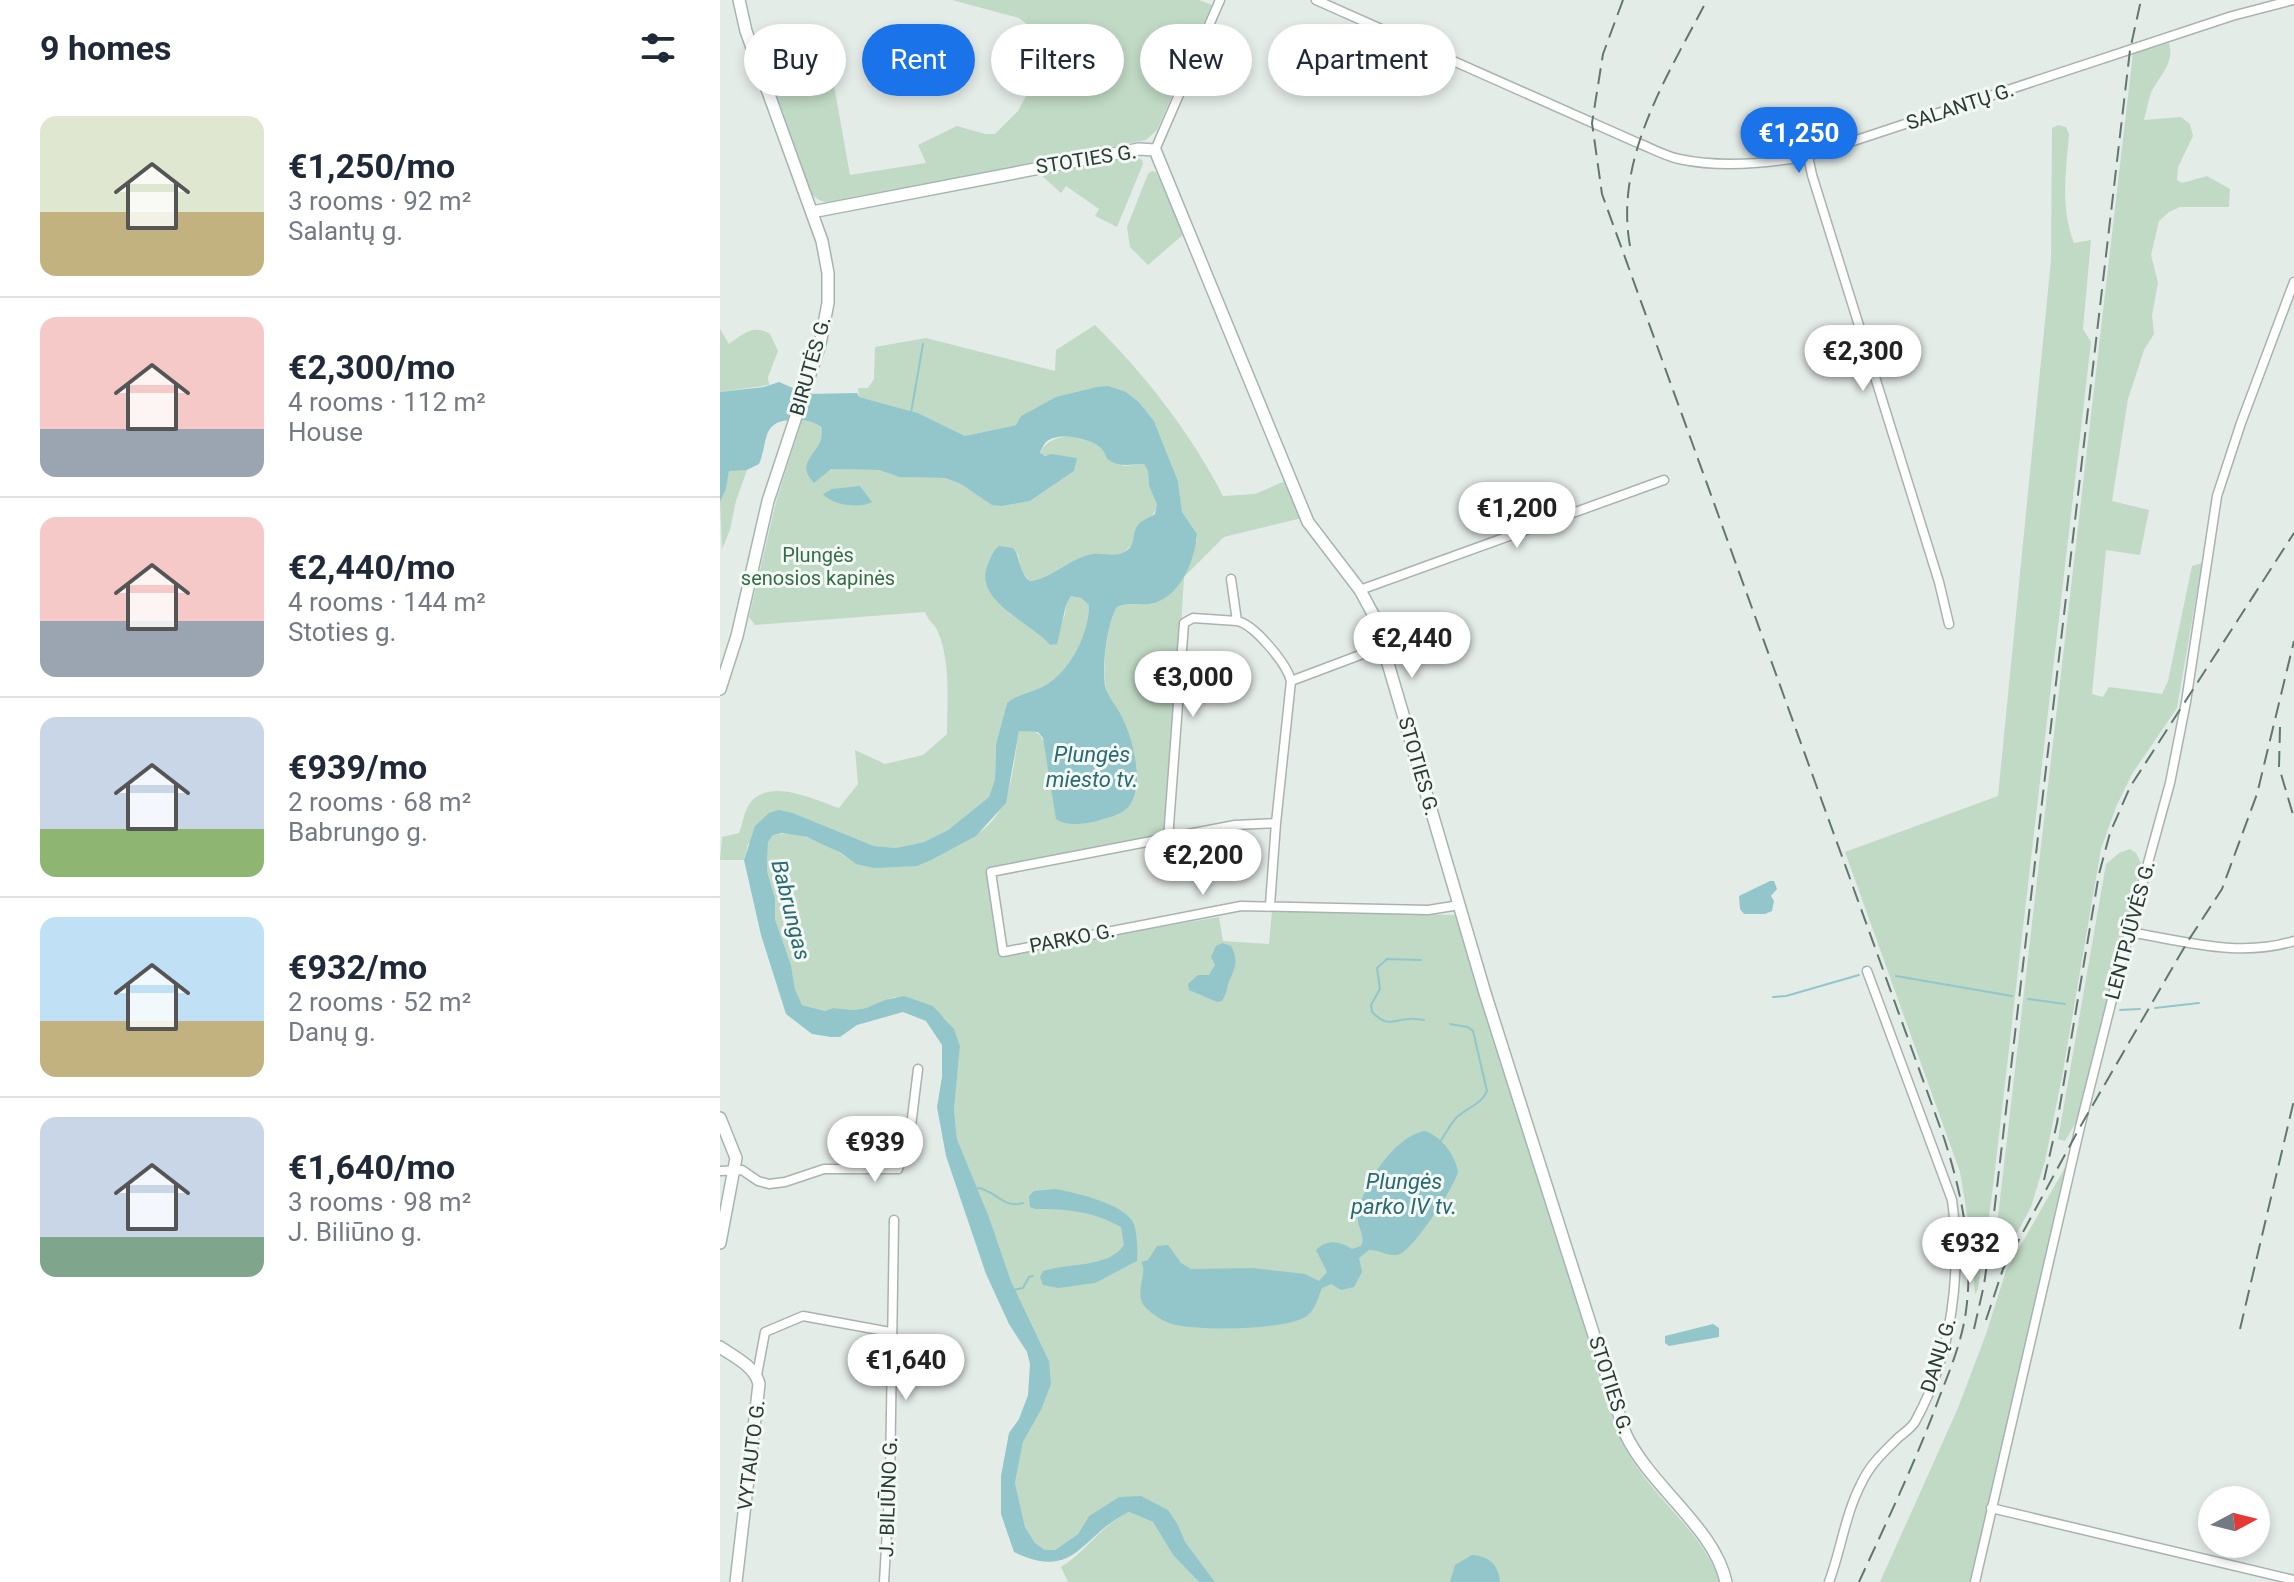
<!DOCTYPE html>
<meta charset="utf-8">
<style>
:root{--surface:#fff;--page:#f2f2f3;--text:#1f2937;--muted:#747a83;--line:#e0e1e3;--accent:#1a73e8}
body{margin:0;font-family:Roboto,sans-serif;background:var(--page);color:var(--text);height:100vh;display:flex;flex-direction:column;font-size:30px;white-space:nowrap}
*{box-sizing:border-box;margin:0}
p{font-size:26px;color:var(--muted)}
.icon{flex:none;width:44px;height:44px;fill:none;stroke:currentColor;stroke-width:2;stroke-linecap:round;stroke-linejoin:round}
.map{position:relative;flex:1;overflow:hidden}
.sheet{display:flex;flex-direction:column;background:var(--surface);width:720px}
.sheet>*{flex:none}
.top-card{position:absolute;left:24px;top:24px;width:760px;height:72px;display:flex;gap:16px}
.needle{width:52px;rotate:83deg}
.controls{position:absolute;left:1478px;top:1486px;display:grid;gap:16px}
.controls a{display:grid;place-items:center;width:72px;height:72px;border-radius:50%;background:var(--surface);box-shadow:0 4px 12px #0003;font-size:40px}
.price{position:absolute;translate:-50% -68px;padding:0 18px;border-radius:28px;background:#fff;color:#222;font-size:26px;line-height:52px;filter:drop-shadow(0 2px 4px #0008)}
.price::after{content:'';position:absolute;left:50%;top:48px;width:24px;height:18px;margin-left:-12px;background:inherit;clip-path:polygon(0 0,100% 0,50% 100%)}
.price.current{background:var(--accent);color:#fff}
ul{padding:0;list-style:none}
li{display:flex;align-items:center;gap:24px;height:200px;padding:0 40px}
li+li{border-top:2px solid var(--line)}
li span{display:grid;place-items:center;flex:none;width:224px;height:160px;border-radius:16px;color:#555}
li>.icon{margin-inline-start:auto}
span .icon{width:96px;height:96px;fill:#fffc;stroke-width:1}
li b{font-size:34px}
h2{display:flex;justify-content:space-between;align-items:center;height:96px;padding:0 40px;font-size:34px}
.chip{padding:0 28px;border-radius:36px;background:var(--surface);box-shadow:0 4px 12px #0003;font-size:28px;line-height:72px}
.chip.current{background:var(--accent);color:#fff}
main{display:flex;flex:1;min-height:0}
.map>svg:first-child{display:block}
.green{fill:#c0dac5}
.water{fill:#93c6ca}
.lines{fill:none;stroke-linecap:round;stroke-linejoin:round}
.stream{stroke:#93c6ca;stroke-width:2}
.street-casing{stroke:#a7b4ae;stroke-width:11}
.secondary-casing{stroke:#a4b6af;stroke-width:14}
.street{stroke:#fff;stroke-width:8}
.secondary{stroke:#fff;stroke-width:11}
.rail{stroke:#61776f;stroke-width:2;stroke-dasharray:16 8;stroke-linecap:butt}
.labels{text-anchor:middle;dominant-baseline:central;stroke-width:6;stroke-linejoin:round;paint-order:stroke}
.street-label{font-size:20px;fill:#263c34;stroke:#f5f9f6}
.park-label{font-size:20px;fill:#356e46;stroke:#f5f9f6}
.water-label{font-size:22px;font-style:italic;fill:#276a71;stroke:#f5f9f6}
</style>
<main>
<section class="sheet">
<h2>9 homes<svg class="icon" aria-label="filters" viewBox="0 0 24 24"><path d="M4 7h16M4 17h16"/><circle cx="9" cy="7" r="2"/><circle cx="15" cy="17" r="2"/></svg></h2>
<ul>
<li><span style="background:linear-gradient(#dfe7d0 60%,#c2b280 0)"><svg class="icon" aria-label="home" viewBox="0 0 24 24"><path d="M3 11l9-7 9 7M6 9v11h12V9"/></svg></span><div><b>€1,250/mo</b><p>3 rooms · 92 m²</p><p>Salantų g.</p></div></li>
<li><span style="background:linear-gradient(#f6c9c9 70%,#9aa5b1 0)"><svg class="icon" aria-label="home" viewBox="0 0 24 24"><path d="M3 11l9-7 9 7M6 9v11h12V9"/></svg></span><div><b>€2,300/mo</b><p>4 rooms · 112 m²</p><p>House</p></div></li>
<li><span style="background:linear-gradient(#f6c9c9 65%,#9aa5b1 0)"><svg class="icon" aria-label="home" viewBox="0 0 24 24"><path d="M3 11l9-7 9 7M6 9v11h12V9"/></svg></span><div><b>€2,440/mo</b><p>4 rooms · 144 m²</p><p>Stoties g.</p></div></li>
<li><span style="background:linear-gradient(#c9d6e8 70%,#8fb573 0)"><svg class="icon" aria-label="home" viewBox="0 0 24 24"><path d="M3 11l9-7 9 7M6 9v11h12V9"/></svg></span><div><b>€939/mo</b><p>2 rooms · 68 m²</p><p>Babrungo g.</p></div></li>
<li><span style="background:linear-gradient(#bfe0f5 65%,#c2b280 0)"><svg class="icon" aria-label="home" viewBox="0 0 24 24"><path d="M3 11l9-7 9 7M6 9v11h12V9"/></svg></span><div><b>€932/mo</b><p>2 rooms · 52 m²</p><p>Danų g.</p></div></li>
<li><span style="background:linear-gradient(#c9d6e8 75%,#7fa58c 0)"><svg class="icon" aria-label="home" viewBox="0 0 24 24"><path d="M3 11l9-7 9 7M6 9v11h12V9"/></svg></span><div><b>€1,640/mo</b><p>3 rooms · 98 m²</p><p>J. Biliūno g.</p></div></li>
</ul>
</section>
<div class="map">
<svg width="1574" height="1582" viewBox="0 0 1574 1582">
<rect width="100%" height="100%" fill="#e4ece8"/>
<path class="green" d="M232,0h247l13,5 -55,125 -11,10 -312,62c-11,1 -17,-2 -25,-10l-38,-107 34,-13 28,8 17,95 76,-12 -8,-18 39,-19 28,8h10l23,-23 35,-66 -34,-27z
M1449,43c6,21 -10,33 -18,50 -3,9 -5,19 -7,27l37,-3 9,7 3,12 -15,31 -1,13 5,3 25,-7 23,13 -1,18h-49l-11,5 -10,9 -8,34 7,28 -6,32 2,19 -10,16 -16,49 -16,102 37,9 -9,45 -34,-5 -14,144 11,3 6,-10 53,7 6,-13 24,-115 10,-3 -25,145 -45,66 -16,33 -15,42 -39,228 -17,84 -14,46 -34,63 -5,-2 141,-1215z
M1338,125l8,2 3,7c-3,37 -9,74 5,109l17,-3 -8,89 8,13 -99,853 -14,94 -3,5 -4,-56 -11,-66 -115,-320 153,-56 53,-536 1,-132z
M414,156l8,4 1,4 -26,63 -22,-11 4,-7 -33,-23 -5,7 -19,-17 2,-3z
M432,171l4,1 28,62 -36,31 -18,-18 -3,-20 21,-53z
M375,325c49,48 97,110 128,171l32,-2 30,-13 17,37 -78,19 -40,40 -16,262 -178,32 11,83 218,-37 4,24 46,3 3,-34 183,5 166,525c25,54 79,86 99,142h-505l-31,-40 -7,-19 -58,-26 -30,19 -11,18 -23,16h-10l-10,-7 -10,-16 -10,-44 8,-41 18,-32 8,-49 -38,-80 -22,-64 -32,-78 -3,-29 6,-64 -6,-16 -9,-12 -50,-21 -29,11 -12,2 -21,-2 -8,3 -23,-6 -7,-16 -4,-24 -16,-46v-21l-8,-27 1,-29 5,-7c29,-6 61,13 83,29l107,-22c50,-23 48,-65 56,-111 16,-1 23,1 27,18l45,73c11,-3 25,-5 35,-13 22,-17 7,-68 -3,-89 -5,-12 -14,-20 -17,-33 -4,-19 1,-64 11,-80l14,-4 15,1 51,-63v-7l-15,-22 -4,-31 -24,-60 -15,-19 -13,-10c-33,4 -92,3 -110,33l-51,11 -47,-23 -59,-16 -1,-9h10l6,-9 1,-32 51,-9 129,33 1,-21z
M0,329l9,15c14,-10 25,-20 41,-10l8,17 -10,26 1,8 -49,7z
M82,420c12,2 20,3 21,17l-8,15 11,20 6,-3 47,1 20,7 46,1 16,6 31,20 10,2 28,-5 44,-30 2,-13 -35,-3 -1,-2c9,-19 34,-20 52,-11 11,4 22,17 32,24l20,-2 4,7 1,15 9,18c-3,10 -27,47 -38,50 -13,4 -26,-3 -38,3 -13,7 -37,22 -52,24l-8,-9 -4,-18 -33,28 24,31 35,24 6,8 15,-30 1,-10 5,-9 10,2 8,7c0,29 -20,69 -47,82 -12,6 -24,7 -35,16l-11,41 -1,35 -6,18 -41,33 -24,12 -28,6 -22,-2 -81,-33 -45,31 -4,16h-24l2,-23 17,-4c4,-10 5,-22 11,-30 20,-26 65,-3 89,5l19,-24 -3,-34 30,14 38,-9 24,-21c0,-32 4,-71 -9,-102 -3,-8 -10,-11 -13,-20l-170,13 -6,-8 28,-119z
M14,469l13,1 -11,31 -6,29 -8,19 -2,-47 6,-13 3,-19z
M1410,849l6,4 5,10 -60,241 -6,20 -10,17 -7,-2 48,-275 13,-11z
M1347,1164l-97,418h-90l78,-174 28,-74 20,-63z
M409,1512l24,10 20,33 26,27h-131l-7,-15c26,-16 40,-42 68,-55z"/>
<path class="water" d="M59,382l28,12 50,-1 2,4 59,16 47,23 51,-11 5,-9 35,-19 41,-10 11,-1 18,6 13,10 15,19 24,60 4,31 15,22c-2,27 -18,66 -48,70 -12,1 -20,-2 -32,3 -10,16 -15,59 -12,78 3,13 12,21 17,32 11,21 26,76 3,93 -7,6 -19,8 -28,11 -14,3 -29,6 -41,-2l-13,-81 -5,-6 -19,-1 -13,72 -30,33 -45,24 -14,6 -43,2 -18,-4 -15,-11 -34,-16 -25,-4 -9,2 -5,7 -1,29 8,27v21l16,46 4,24 7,16 23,6 8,-3 21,2 12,-2 19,-8 19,-4 29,10 21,23 6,17 -6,64 3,29 32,78 22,64 38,80 2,23 -10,26 -18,32 -8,41 10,44 10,16 10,7h10l23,-16 11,-18 30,-19 22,-1 27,14 9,13 8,19 30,40h-16l-26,-27 -20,-33 -24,-10c-49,23 -52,70 -115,40l-13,-38v-38l8,-43 10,-14 9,-24 2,-31 -3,-12 -18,-28 -23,-50 -40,-118 -9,-49 5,-30v-32l-16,-24 -23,-9 -46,13 -17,12h-9l-19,-3 -26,-20 -25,-79 -17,-75 11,-34 14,-13 10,-3 14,3 81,33 22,2 28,-6 24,-12 41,-33 6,-18 1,-35 11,-41c11,-9 23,-10 35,-16 27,-13 47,-53 47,-82l-8,-7 -10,-2 -5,9 -9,39 -7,1c-16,-20 -76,-44 -63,-78 3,-8 5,-15 12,-21l14,2c8,10 6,26 17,33 20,-2 39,-21 58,-26 13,-4 26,4 38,-4 11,-7 5,-19 13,-27 4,-5 11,-6 16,-10l2,-10 -8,-18 -1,-15 -4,-7c-12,0 -21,3 -32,-2 -8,-4 -5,-8 -11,-14 -10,-10 -43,-17 -55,-6 -2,2 -5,8 -6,11l5,3 6,-2 26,4 -3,13 -44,30 -28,5 -10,-1 -31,-21 -16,-6 -46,-1 -20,-7 -48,-1 -17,14c-23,-24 14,-31 7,-56 -8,-6 -15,-7 -25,-7 -36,-1 -27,21 -37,44l-12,6 -18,1 -3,18 -6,13v-110l44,-5z
M140,486l12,16c-12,7 -41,3 -49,-8l9,-5z
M1050,881h4l3,8 -6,7 3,5 -2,10 -7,3h-21l-4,-5 -1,-13z
M502,943l9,3c7,13 5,19 0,31 -5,9 -2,12 -9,24l-5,1 -28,-12 -1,-6 10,-9h11l6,-10 -4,-8 5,-11z
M705,1131c16,5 31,25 33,41 -4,16 -44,76 -58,82 -11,4 -21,-5 -31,-4l-10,8 3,14 -8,15 -13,3 -10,-6 -9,4c-4,9 -6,20 -14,27 -19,16 -112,16 -136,9 -9,-3 -19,-9 -26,-16 -14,-15 3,-34 -5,-46l7,-2 9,-14 11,-1 13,18 10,6 62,-1 52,6 14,7 8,-9 -11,-22c12,-11 23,-9 36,-1l9,-3c5,-12 -5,-19 -3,-31 4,-29 36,-79 67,-84z
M335,1189c19,3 71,15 79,35 3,9 4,28 3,37l-42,22 -37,5 -15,-3 -3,-8 3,-6c24,-8 66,-3 81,-26l-3,-18c-28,-16 -54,-18 -86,-18l-5,-2 -1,-11 5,-5z
M993,1324l6,4v9l-50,9 -4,-3v-7z
M752,1555c17,1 27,10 28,27h-50l5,-17z"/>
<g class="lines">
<path class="stream" d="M191,413l12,-69
M701,960l-34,-1 -10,9 3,21 -9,16 1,7c16,16 20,8 38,7 5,-1 9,1 14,1
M1176,976l116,20
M1053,997l13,-1 73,-21
M1308,999l37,5
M1435,1008l44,-5
M1400,1010l20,-1
M720,1142c5,-8 10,-17 16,-24 10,-10 26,-14 31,-27l-14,-60 -5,-4 -18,-3
M258,1188c17,2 25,21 45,15
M294,1290l9,-2 6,-11 4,-1"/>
<g class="street-casing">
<path id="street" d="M596,0l322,143c13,5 27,13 41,16 42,9 87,5 129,-3l424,-140 61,-16
M435,150l65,-150
M1088,156l4,19 127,407 10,42
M511,579l6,42c17,3 50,43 54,60l-15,142 -6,82
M640,590l304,-110
M571,681l93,-35
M556,823l-41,2 -244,47 12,80 238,-46 187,4 32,-5
M448,839l16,-216 9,-5 44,3
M1409,932c55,9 110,26 165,9
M0,1171l22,-1 16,11 11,3 16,-2 39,-13h74l13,-43 7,-57
M37,1375l8,-43 38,-16 87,16
M1271,1508l303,72
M164,1582l6,-103 4,-259
M1109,1582c12,-32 16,-67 32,-98 9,-20 23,-32 38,-47 6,-5 14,-10 17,-17 36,-66 46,-147 36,-220l-85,-229
M1255,1582l105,-455 49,-195 41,-149 16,-81 31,-206 24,-73 53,-141"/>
</g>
<g class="secondary-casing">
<path id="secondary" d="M92,212l327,-63 16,1 153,372 52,68 14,26 111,377 140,440c25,54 89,94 101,149
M0,689l17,-53 31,-135 52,-157 8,-41v-30l-6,-32 -76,-210 -7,-31
M0,1118l16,40 -16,85
M0,1347c14,10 35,19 39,37l-23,198"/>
</g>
<use href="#street" class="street"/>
<use href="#secondary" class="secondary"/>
<path class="rail" d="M903,0l-20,54 -11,69 10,71 342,944c18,56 30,114 22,173 -4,30 -16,59 -27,87 -23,63 -52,123 -80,184
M910,246c-16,-88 38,-171 77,-246
M1560,727l-1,40 15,51
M1324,1180l13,-57 42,-249 11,-41 20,-46 164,-254
M1266,1320l17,-51 77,-142 108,-186 34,-52 35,-95 37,-153
M1254,1329l10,-44 10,-72 136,-1163 11,-50
M1520,1329l54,-229"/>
</g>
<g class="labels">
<g class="street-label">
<text transform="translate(1240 106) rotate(-18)">SALANTŲ G.</text>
<text transform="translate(366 159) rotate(-9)">STOTIES G.</text>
<text transform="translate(90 366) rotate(-74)">BIRUTĖS G.</text>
<text transform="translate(699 766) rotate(74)">STOTIES G.</text>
<text transform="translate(1410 930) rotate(-75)">LENTPJŪVĖS G.</text>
<text transform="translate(352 938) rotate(-11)">PARKO G.</text>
<text transform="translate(1218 1355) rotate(-73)">DANŲ G.</text>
<text transform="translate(891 1385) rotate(72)">STOTIES G.</text>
<text transform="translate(31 1455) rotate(-83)">VYTAUTO G.</text>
<text transform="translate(168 1497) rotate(-88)">J. BILIŪNO G.</text>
</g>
<g class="park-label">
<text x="98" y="555">Plungės<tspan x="98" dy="23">senosios kapinės</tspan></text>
</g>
<g class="water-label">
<text x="372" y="754">Plungės<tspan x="372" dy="25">miesto tv.</tspan></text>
<text transform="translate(71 910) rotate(76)">Babrungas</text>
<text x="684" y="1181">Plungės<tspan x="684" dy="25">parko IV tv.</tspan></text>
</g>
</g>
</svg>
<div class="controls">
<a><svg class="needle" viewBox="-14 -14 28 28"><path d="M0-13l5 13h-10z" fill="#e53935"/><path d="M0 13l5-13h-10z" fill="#747a83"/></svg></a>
</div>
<b class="price current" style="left:1079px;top:175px">€1,250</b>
<b class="price" style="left:1143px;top:393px">€2,300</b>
<b class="price" style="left:797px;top:550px">€1,200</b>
<b class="price" style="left:692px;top:680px">€2,440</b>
<b class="price" style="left:473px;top:719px">€3,000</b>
<b class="price" style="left:483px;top:897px">€2,200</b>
<b class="price" style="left:155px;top:1184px">€939</b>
<b class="price" style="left:1250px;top:1285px">€932</b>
<b class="price" style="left:186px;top:1402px">€1,640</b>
<div class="top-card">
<a class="chip">Buy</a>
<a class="chip current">Rent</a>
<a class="chip">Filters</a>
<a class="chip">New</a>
<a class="chip">Apartment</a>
</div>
</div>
</main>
